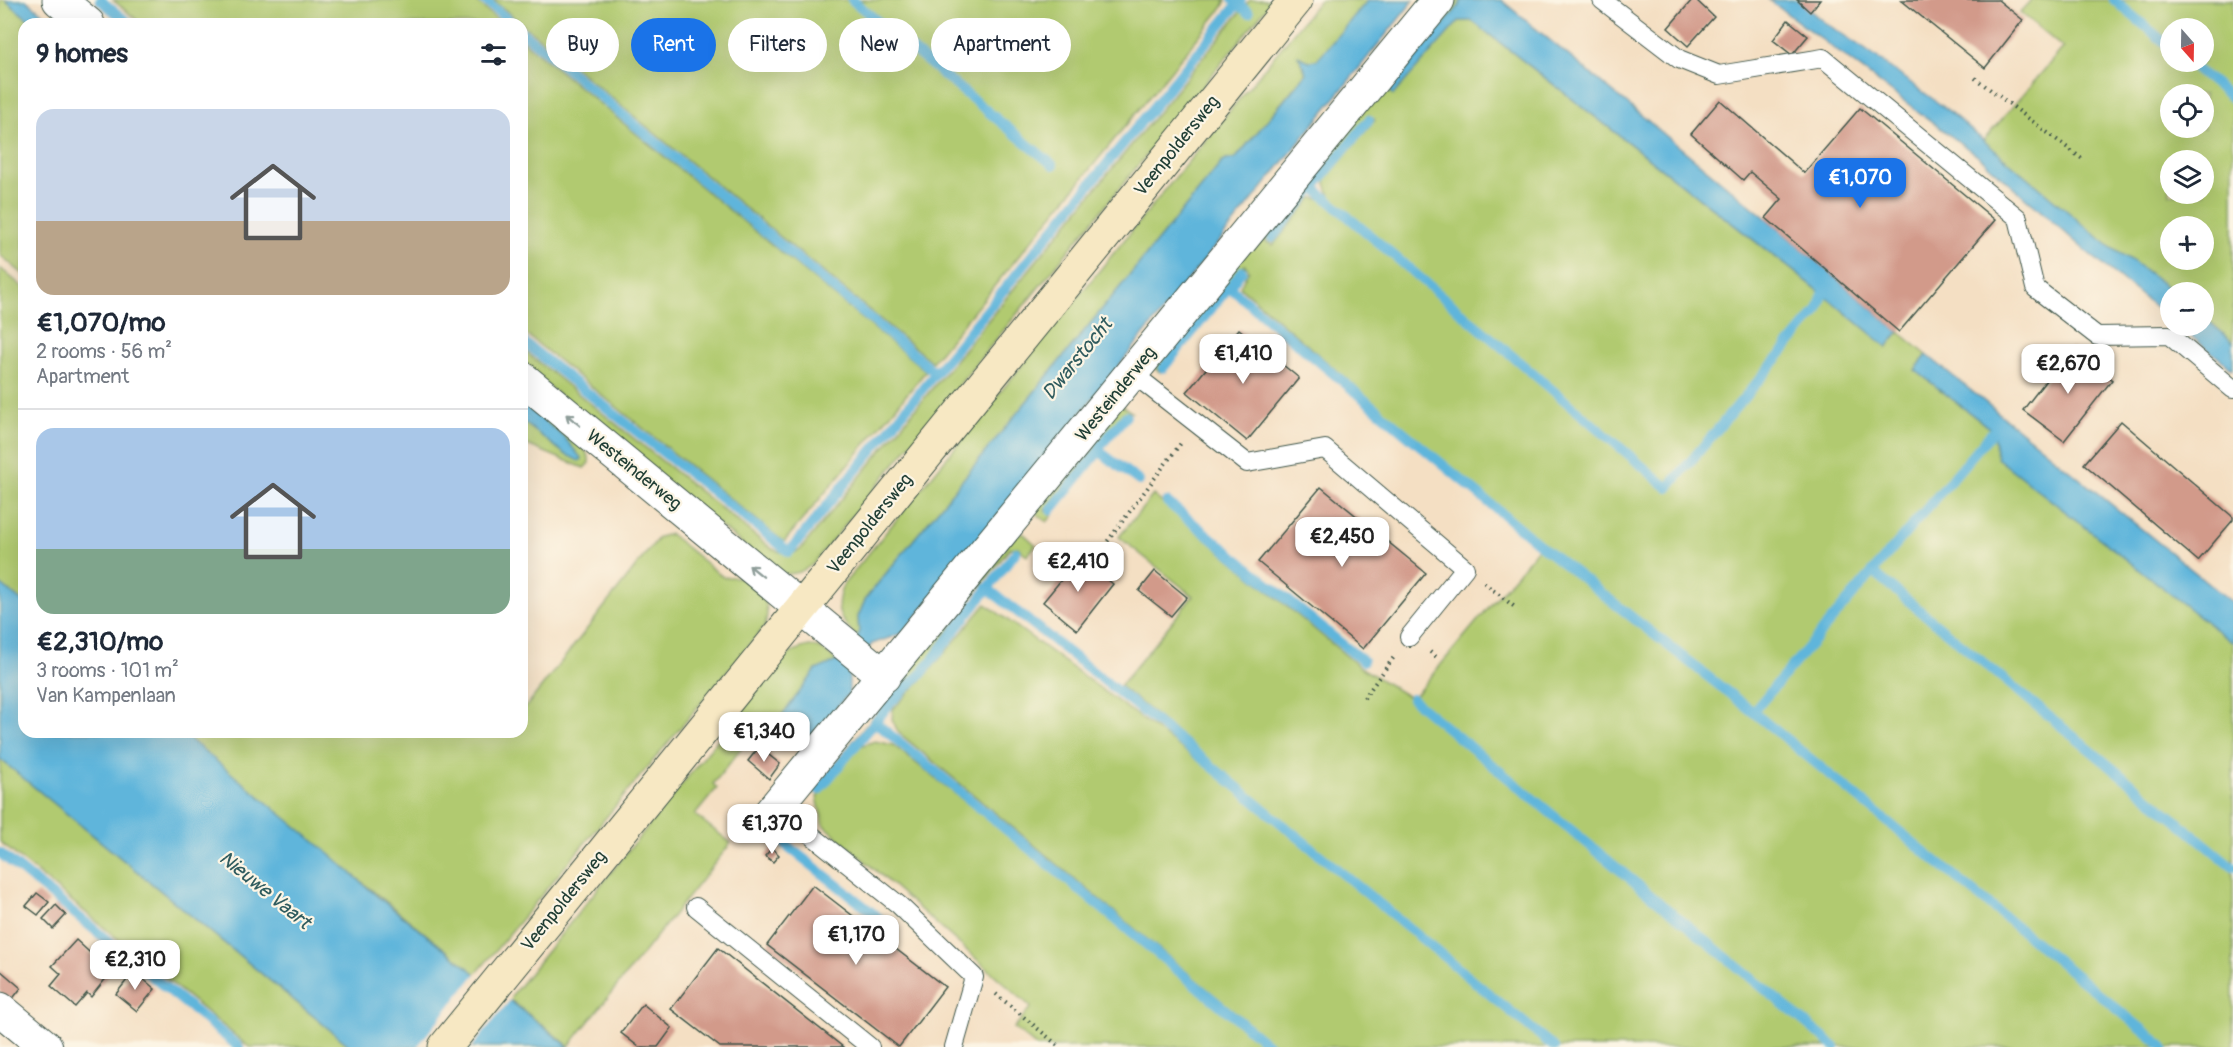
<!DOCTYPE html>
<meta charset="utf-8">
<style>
:root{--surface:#fff;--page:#f2f2f3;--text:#1f2937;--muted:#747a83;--line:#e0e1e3;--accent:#1a73e8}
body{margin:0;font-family:Pangolin,sans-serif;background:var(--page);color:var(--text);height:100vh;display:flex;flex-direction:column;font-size:22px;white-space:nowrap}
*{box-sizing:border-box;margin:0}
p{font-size:20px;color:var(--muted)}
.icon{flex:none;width:33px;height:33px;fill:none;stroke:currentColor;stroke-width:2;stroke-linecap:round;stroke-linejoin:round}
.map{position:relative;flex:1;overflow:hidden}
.side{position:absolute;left:18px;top:18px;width:510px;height:720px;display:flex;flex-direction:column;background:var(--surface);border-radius:18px;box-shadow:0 6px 24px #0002}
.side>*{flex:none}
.guide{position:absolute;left:546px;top:18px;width:570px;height:54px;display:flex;gap:12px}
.needle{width:39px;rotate:160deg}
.controls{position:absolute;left:2160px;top:18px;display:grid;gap:12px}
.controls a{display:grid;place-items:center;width:54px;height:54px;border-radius:50%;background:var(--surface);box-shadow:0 6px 24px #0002;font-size:30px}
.price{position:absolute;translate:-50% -51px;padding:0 14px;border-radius:12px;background:#fff;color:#222;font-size:20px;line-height:39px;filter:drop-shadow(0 2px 3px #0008)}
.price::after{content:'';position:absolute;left:50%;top:36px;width:18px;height:14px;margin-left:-9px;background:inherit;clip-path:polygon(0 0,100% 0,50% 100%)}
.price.active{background:var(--accent);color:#fff}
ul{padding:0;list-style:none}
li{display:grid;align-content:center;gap:12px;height:318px;padding:0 18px}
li+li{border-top:2px solid var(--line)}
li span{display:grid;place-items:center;height:186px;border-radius:18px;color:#555}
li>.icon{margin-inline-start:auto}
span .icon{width:108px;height:108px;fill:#fffc;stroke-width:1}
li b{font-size:26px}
h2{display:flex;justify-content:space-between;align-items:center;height:72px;padding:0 18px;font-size:26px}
.tag{padding:0 21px;border-radius:27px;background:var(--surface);box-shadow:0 6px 24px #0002;font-size:21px;line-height:54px}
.tag.active{background:var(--accent);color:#fff}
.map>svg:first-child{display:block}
.green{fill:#b1ca70;stroke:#688452;stroke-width:1.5;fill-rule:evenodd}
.water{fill:#5fb5db;stroke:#3f7988;stroke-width:1.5}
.pier{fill:#f4dfc3}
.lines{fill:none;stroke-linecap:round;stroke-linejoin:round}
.stream{stroke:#5fb5db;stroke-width:10}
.building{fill:#d29a8a}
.lane-casing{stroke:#3f5549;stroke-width:20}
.street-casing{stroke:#3f5549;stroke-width:35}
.secondary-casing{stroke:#3f5549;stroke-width:35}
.path{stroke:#3f5549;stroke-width:4;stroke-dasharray:1.5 4.5;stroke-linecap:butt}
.lane{stroke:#fff;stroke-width:18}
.street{stroke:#fff;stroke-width:33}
.secondary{stroke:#f7e8c3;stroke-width:33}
.oneway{stroke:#8f9e9a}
.labels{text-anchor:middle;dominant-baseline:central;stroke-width:4.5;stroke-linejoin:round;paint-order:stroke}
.street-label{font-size:18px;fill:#1f3d34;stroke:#fcf5e5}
.water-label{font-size:20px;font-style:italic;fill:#2f5b5e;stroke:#fcf5e5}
</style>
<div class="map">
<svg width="2233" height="1047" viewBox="0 0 2233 1047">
<rect width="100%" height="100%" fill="#fcf5e5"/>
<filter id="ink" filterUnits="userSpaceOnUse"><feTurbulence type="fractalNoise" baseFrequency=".0167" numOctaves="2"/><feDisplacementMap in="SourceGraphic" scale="12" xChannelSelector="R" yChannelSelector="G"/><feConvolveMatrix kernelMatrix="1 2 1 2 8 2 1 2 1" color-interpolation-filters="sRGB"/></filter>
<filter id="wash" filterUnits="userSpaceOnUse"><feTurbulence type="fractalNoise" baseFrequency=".008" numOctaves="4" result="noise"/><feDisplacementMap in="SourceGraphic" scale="24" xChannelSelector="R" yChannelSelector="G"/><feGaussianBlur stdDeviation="1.35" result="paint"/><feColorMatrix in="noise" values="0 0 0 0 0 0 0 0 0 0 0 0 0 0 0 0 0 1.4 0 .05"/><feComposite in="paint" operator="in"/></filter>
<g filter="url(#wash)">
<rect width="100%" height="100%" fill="#f4dfc3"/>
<path class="green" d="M0,0h5l29,24h-10v251l-24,-20z
M113,0h361l29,24h-361z
M493,0h733l-4,8 -290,354z
M1250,0h23l-460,564c-12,9 -22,12 -36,8l-255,-207v-16l250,200 18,6 10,-5z
M1320,0h48l-51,60 -8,1 -10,-4 7,16 -70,85 -13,3 -357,437 -8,19 1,17 -2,3c-18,-18 -24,-27 -14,-52z
M1446,0h15l-1,6 -71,85 4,3 66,-73h13l351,273 64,53 12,-15 28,23 -12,15 78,61 240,212v404h-1196l-23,-19 17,-21 -208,-183 -6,-27 43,-51 15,-5 18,4 366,287 -360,-299 -7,-13 1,-11 33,-34 60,-71 214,158 4,-7 -84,-69 73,-90 -74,-59 34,-42 207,172 52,32 128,-153 -300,-259 9,-17 -4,-5 -83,97 -2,10 -12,-9zM1369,115l6,5 -50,60 6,19 289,248 -298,-248 -10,-1 -39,47 -8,-4z
M2031,0h202v342l-29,-25v-25h-30l-43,-32 -20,-12 -128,-107 80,-93 -43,-36zM2170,28h34v34h-34zM2170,94h34v34h-34zM2170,160h34v34h-34zM2170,226h34v34h-34z
M522,40l404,331 -142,171 -262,-211z
M0,268l24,20v315l-24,-19z
M522,384l46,37 21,36v6l-5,5 -62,-25v-22l43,33 -1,-17 -42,-34z
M1117,402l14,10h-7l-79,98 7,6 -5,6 -10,-8 -2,-5z
M1023,533l13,12 -9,11 -9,-9 -8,1 -39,50 -51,73 -29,29 -78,94 -2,-2 77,-93 -6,-6 128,-158z
M670,534l53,43h26c14,16 22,27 16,49l-289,348c-100,-79 -197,-160 -295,-242h341v-27l3,3 134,-171z
M810,646l11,3 16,12 -21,9 -39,52 -9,-7 -55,69 4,4 -22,27 36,28 -162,203 -60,-47 269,-334c10,-11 18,-17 32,-19z
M0,759l351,288h-102l-249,-205z"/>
<path class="water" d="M5,0h21l30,24h-22z
M1368,0h46l-511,633 -31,11 -23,28v22l-49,53c-13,-2 -21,-12 -23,-25l39,-52 21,-9 22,-27 -1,-17 8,-19 357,-437 13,-3 70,-84 -2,-8 -6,-10 11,5 8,-1z
M1461,0h40l265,218 133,114 -12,15 -64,-53 -351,-273h-13l-66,74 -4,-4 70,-85z
M1769,0h28l27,22 42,28 79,58 166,140 20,12 43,32h-4v27l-83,-67 -104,-92z
M2204,317l29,25v27l-55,-43h26z
M1927,355l306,248v40l-236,-185 -4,-27 -78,-61z
M522,403l42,34 18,22 -3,2 -14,-7 -43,-33z
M0,584l24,19v129h157l151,124 46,41 191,150h-218l-351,-288z"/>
<path class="pier" d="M478,971l34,27 -40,49h-55z"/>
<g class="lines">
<path class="stream" d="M100,0l30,24
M484,0l29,24
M852,0l201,165
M1233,0l16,13
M2114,0l56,47
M522,32l414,341
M2188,62l45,37
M1313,187l355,301 150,-178 5,-16
M1272,238l97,-118
M1229,287l311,258 213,167 411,335
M522,341l267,211 452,-552
M1163,368l79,-97
M1099,451l2,-6 25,-29
M1167,502l196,159
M1051,510l48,-59 40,30
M1873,572l360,295
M987,588l211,167 356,292
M1412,699l423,348
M1753,712l240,-281
M875,722l17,-21 31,-29 93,-120
M819,790l56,-68 396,325
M785,844l108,85
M0,853l239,194"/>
</g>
<g id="blocks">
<path class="building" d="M1692,0h4l18,17 -26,29 -20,-18z
M1797,0h23l-10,12z
M1901,0h97l25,20 -38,48z
M1788,20l20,16 -16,19 -19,-15z
M1720,100l84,73 56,-65 135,112 -96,112 -133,-114 16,-19 -32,-27 -7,8 -52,-46z
M1239,329l60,49 -52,63 -60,-49z
M2071,348l41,32 -48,61 -41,-31z
M2121,421l112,96v3l-35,41 -114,-97z
M1321,487l105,86 -63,76 -105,-87z
M1080,557l33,27 -36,46 -34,-28z
M1155,571l32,26 -16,19 -32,-25z
M759,747l21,17 -11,15 -21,-18z
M772,848l7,7 -6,7 -8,-6z
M813,885l132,102 -46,60 -132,-102z
M37,893l12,9 -11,13 -12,-9z
M56,905l10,10 -13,14 -10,-10z
M76,940l35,32 -20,25 -4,-4 -12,14 -24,-21 10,-12 -9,-8z
M718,948l125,99h-123l-49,-38z
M0,970l21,18 -10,13 -11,-9z
M134,971l21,18 -18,22 -21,-17z
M643,1004l29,24 -14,19h-19l-18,-14z"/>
</g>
</g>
<g filter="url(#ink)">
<use href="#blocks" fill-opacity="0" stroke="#3f5549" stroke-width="1.5"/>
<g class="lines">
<g class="lane-casing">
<path id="lane" d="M1602,0l77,59 40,16 104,-17 195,160 17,70 62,48 72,-1 64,54
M1132,373l115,90 78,-14 140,119 -56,69
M775,806l124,99 75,72 -20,70
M696,907l174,140"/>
</g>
<g class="street-casing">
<path id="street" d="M59,0l29,24
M522,378l362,298
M762,823l676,-823
M0,1009l46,38"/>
</g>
<g class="secondary-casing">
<path id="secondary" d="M445,1047l851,-1047"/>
</g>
<path class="path" d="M1975,78l110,83
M1104,546l77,-103
M1484,583l32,25
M1430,652l9,7
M1364,698l30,-41
M996,994l64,53"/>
<use href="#lane" class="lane"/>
<use href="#street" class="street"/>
<use href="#secondary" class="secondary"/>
</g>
<defs><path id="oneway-shaft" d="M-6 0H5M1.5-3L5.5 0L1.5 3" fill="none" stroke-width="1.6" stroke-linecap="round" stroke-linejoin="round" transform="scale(1.5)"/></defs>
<g class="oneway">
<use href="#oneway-shaft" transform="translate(573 420) rotate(-141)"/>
<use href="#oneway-shaft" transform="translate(756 571) rotate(-141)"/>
</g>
</g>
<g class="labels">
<g class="street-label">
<text transform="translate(1177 146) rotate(-51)">Veenpoldersweg</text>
<text transform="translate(1116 394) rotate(-51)">Westeinderweg</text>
<text transform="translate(634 470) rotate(39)">Westeinderweg</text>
<text transform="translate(870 524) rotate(-51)">Veenpoldersweg</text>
<text transform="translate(564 901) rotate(-51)">Veenpoldersweg</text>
</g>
<g class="water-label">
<text transform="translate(1077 359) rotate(-51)">Dwarstocht</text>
<text transform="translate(265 890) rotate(39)">Nieuwe Vaart</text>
</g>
</g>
</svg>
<div class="controls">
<a><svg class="needle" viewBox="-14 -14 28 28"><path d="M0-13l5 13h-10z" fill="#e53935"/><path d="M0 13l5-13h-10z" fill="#747a83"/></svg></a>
<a><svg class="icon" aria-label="locate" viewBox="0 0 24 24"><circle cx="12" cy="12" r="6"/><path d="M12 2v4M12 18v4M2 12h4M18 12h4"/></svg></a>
<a><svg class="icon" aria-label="layers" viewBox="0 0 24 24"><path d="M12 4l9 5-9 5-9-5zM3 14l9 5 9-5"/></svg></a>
<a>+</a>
<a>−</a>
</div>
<b class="price active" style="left:1860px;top:209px">€1,070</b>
<b class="price" style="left:1243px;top:385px">€1,410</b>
<b class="price" style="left:2068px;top:395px">€2,670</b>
<b class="price" style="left:1342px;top:568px">€2,450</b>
<b class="price" style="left:1078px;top:593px">€2,410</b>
<b class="price" style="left:764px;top:763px">€1,340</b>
<b class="price" style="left:772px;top:855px">€1,370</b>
<b class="price" style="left:856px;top:966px">€1,170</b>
<b class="price" style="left:135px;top:991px">€2,310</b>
<div class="guide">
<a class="tag">Buy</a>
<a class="tag active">Rent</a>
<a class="tag">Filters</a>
<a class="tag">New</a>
<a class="tag">Apartment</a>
</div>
<section class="side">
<h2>9 homes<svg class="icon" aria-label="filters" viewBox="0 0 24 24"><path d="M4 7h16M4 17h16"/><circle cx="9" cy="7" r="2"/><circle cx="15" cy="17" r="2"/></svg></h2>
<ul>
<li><span style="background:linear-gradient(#c9d6e8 60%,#b9a48a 0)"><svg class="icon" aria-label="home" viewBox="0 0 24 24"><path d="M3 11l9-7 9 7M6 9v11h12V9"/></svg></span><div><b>€1,070/mo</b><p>2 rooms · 56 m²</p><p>Apartment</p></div></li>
<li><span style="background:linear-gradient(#a9c7e8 65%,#7fa58c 0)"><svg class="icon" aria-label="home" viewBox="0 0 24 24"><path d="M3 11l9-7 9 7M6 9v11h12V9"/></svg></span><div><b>€2,310/mo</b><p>3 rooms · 101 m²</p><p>Van Kampenlaan</p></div></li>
</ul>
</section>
</div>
